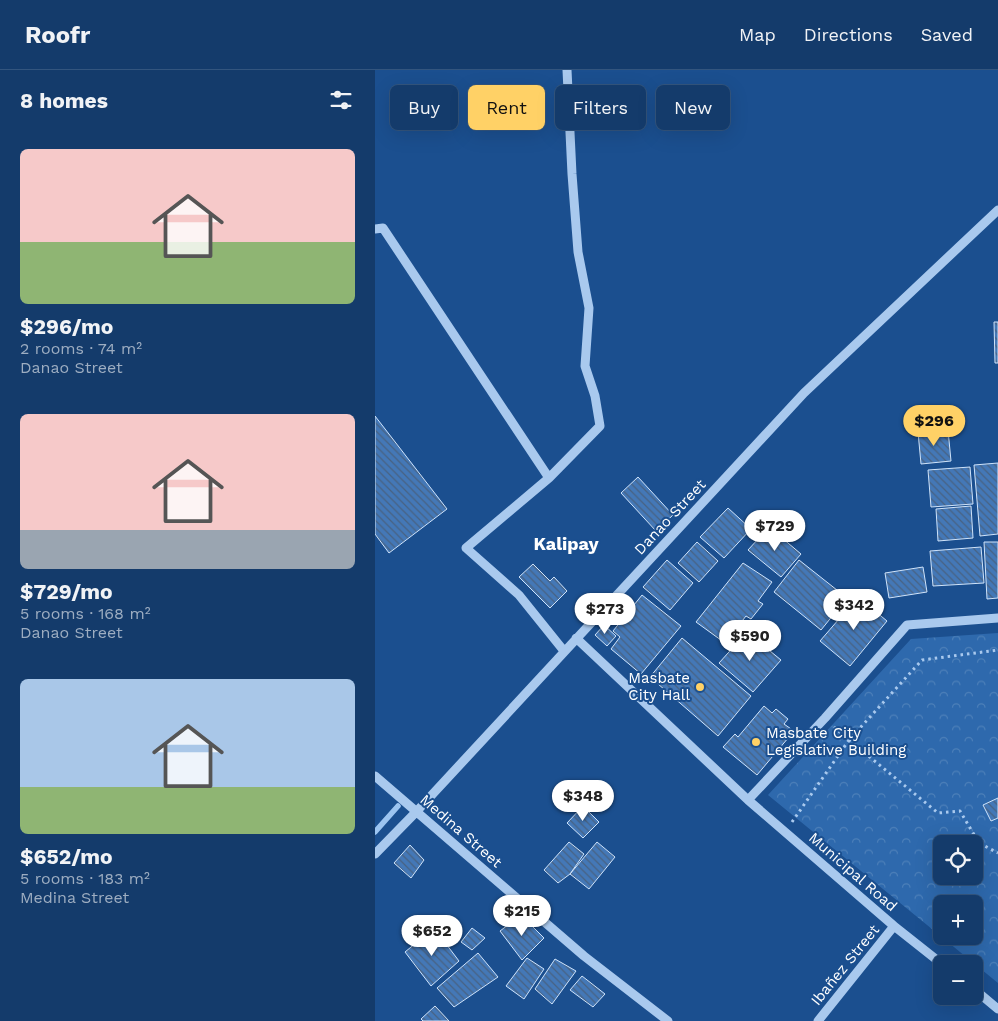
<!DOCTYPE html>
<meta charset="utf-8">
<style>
:root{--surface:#143b6b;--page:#1d4271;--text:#f1f3f6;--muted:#9dadc1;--line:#33557e;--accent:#ffd166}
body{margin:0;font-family:"Work Sans",sans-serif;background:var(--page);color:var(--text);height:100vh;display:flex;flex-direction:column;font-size:19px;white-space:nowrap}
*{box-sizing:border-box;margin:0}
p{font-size:16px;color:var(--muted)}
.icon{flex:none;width:28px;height:28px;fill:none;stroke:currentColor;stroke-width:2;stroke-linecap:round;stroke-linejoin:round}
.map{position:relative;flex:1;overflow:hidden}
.sheet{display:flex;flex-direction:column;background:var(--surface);width:375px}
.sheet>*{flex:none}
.top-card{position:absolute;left:15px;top:15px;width:475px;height:45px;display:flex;gap:10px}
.controls{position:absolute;left:558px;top:765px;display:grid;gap:10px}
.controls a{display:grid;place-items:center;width:50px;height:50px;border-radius:8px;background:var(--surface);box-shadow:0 5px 20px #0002,0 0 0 1px var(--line);font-size:25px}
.price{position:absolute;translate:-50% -42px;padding:0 11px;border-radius:18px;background:#fff;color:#222;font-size:16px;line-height:32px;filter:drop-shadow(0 1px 2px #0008)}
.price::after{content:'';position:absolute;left:50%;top:30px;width:15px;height:11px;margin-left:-8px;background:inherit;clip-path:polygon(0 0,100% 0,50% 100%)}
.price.on{background:var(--accent);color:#111}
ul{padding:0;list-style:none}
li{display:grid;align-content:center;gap:10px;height:265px;padding:0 20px}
li span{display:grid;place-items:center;height:155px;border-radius:8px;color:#555}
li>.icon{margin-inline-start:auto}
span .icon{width:90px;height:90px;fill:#fffc;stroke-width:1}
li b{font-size:21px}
h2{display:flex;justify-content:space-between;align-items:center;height:60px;padding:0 20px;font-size:21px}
.chip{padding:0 18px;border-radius:8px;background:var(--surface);box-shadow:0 5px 20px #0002,0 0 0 1px var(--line);font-size:18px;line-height:45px}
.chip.on{background:var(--accent);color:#111}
header{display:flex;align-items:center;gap:30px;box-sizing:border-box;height:70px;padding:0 25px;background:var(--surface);border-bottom:1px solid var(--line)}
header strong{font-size:24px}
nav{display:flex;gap:28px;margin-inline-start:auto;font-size:18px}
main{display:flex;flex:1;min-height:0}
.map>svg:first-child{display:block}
.park{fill:url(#park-crowns);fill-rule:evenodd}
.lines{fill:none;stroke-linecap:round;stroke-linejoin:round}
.stream{stroke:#9cc4f0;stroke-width:5.5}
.building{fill:url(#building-back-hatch);stroke:#cfe3fa}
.path{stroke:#a9c9ee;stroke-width:3;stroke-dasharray:2.5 4;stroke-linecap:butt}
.minor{stroke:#a9c9ee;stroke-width:9}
.poi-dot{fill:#ffd166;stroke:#1b4f8f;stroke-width:2}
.labels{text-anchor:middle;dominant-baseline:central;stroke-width:4;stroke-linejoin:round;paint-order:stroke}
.street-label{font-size:15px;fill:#fff;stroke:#1b4f8f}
.poi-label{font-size:15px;fill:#fff;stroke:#1b4f8f;text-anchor:end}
.quarter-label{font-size:18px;font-weight:bold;fill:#fff;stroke:#1b4f8f}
</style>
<header>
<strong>Roofr</strong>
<nav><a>Map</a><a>Directions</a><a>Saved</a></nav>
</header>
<main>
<section class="sheet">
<h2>8 homes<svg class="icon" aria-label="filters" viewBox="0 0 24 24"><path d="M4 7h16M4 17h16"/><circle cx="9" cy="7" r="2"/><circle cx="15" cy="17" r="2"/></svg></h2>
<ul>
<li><span style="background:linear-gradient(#f6c9c9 60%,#8fb573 0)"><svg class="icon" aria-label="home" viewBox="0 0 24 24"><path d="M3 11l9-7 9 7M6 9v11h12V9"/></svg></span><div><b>$296/mo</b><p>2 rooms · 74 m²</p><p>Danao Street</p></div></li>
<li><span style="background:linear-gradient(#f6c9c9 75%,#9aa5b1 0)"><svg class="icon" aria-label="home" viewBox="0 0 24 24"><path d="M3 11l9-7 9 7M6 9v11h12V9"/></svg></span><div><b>$729/mo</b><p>5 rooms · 168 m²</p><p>Danao Street</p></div></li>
<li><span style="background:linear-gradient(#a9c7e8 70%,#8fb573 0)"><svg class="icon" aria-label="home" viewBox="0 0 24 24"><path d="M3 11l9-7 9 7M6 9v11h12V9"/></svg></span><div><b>$652/mo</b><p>5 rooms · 183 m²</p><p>Medina Street</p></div></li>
</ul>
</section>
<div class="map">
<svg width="623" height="951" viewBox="0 0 623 951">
<defs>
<pattern id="park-crowns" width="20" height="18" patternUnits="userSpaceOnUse" patternTransform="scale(1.25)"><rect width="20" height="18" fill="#2e69ad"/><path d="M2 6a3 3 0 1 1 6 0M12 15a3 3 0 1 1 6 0" fill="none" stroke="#4d80b9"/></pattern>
<pattern id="building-back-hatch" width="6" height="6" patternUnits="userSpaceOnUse" patternTransform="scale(1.25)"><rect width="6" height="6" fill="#4478b7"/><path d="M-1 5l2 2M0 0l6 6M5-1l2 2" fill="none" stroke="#486282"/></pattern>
</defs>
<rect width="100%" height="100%" fill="#1b4f8f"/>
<path class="park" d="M623,563v350l-230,-188 143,-156zM566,774h33v32h-33zM566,834h33v32h-33z"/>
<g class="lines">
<path class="stream" d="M0,762l23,-26"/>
</g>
<path class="building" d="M619,252h4v41h-3z
M0,346l72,93 -58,44 -14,-19z
M573,360l3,31 -30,3 -3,-32z
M623,393v71l-18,2 -6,-71z
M595,397l3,37 -42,3 -3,-37z
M263,407l35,38 -17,16 -35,-38z
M596,436l2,32 -35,3 -2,-32z
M353,438l23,21 -27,29 -24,-21z
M394,457l32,27 -20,23 -33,-27z
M322,472l21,19 -19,21 -21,-19z
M609,472h14v56l-11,1z
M606,477l3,36 -51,3 -3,-35z
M292,490l26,23 -23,27 -27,-23z
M424,490l48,38 -26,32 -47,-38z
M368,493l29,19 -14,19 5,3 -12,15 -5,-3 -21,27 -29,-21z
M158,494l17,17 4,-4 13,14 -17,17 -31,-31z
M548,497l4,25 -38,6 -4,-25z
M267,525l39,31 -40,48 -30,-25 9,-12 -7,-6z
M483,527l29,24 -37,45 -30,-25z
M229,555l12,11 -9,10 -12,-11z
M372,562l34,28 -28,32 -34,-29z
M307,568l69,58 -33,40 -68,-59z
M389,636l8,7 4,-4 12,10 -4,5 10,7 -37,44 -34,-28 12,-13 3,3z
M623,728v20l-7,3 -8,-16z
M208,736l16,16 -16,16 -16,-15z
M194,772l15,12 -14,20 -12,9 -14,-13z
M222,772l18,15 -26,32 -19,-15z
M35,775l14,15 -13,18 -17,-15z
M146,845l23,23 -22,22 -22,-29z
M59,858l25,33 -28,25 -26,-34z
M97,858l13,10 -13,12 -11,-8z
M103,883l20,24 -44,30 -17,-19z
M152,888l17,11 -20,30 -18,-13z
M180,889l21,12 -24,33 -17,-15z
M207,906l23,18 -12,13 -23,-17z
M60,936l14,15h-26l-2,-2z"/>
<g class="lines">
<path class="path" d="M459,657l15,13 89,73 22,-2 19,32 19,10
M417,752l57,-82 73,-80 76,-10"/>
<path class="minor" d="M0,159l8,-1 166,250 51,-52 -5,-30 -10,-30 4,-58 -11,-56 -6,-78 -5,-104
M174,408l-83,70 53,47 45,56
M201,568l172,162 146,126 48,38
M0,706l209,180 84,65
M373,730l77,-82 82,-93 91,-7
M0,784l42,-43 387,-418 194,-183
M599,919l24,20
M443,951l76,-95"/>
</g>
<g class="poi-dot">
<circle cx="325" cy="617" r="5"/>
<circle cx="381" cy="672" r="5"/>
</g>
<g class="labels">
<g class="street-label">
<text transform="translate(295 447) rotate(-47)">Danao Street</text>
<text transform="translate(86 761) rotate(41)">Medina Street</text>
<text transform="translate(478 802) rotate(41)">Municipal Road</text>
<text transform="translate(470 895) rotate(-51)">Ibañez Street</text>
</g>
<g class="poi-label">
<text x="315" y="608">Masbate<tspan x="315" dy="17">City Hall</tspan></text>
<text x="391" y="663" text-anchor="start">Masbate City<tspan x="391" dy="17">Legislative Building</tspan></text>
</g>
<g class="quarter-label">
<text x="191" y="473">Kalipay</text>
</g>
</g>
</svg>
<div class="controls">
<a><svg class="icon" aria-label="locate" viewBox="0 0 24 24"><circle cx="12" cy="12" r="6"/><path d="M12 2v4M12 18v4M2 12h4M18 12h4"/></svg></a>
<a>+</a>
<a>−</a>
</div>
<b class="price on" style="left:559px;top:377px">$296</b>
<b class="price" style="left:400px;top:482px">$729</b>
<b class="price" style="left:479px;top:561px">$342</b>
<b class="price" style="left:230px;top:565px">$273</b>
<b class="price" style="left:375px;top:592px">$590</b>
<b class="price" style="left:208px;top:752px">$348</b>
<b class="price" style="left:147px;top:867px">$215</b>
<b class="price" style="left:57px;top:887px">$652</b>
<div class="top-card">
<a class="chip">Buy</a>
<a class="chip on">Rent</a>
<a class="chip">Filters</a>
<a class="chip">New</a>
</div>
</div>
</main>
